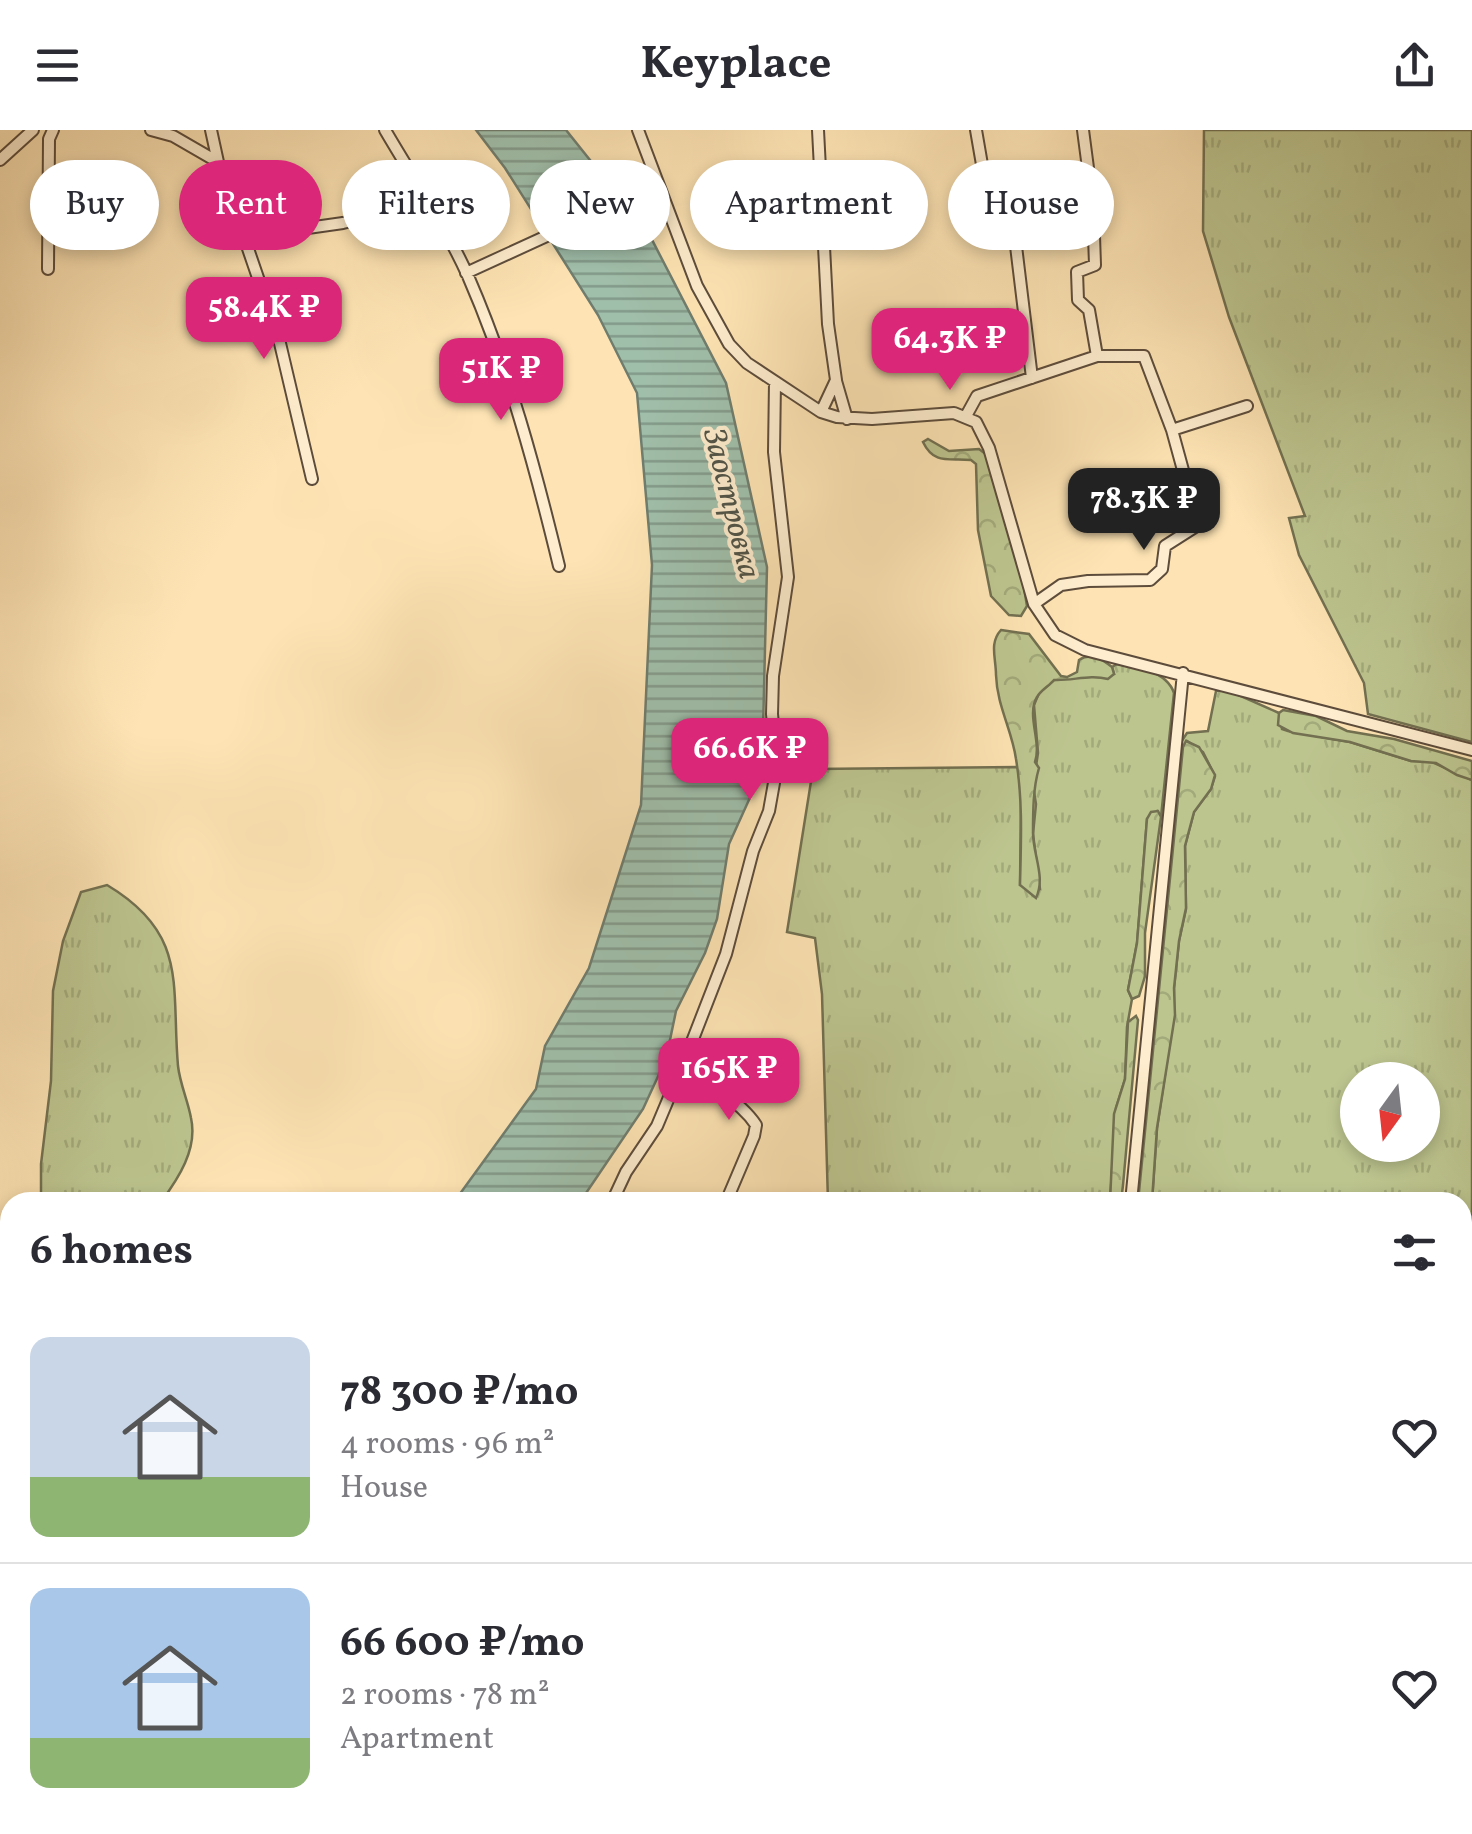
<!DOCTYPE html>
<meta charset="utf-8">
<style>
:root{--surface:#fff;--page:#f2f2f3;--text:#2b2b33;--muted:#7c7c81;--line:#e1e1e2;--accent:#db2777}
body{margin:0;font-family:Vollkorn,serif;background:var(--page);color:var(--text);height:100vh;display:flex;flex-direction:column;font-size:38px;white-space:nowrap}
*{box-sizing:border-box;margin:0}
p{font-size:32px;color:var(--muted)}
.icon{flex:none;width:55px;height:55px;fill:none;stroke:currentColor;stroke-width:2;stroke-linecap:round;stroke-linejoin:round}
.map{position:relative;flex:1;overflow:hidden}
.drawer{position:absolute;left:0px;top:1062px;width:1472px;height:642px;display:flex;flex-direction:column;background:var(--surface);border-radius:30px 30px 0 0;box-shadow:0 5px 15px #0003}
.drawer>*{flex:none}
.hud{position:absolute;left:30px;top:30px;width:1412px;height:90px;display:flex;gap:20px}
.needle{width:65px;rotate:195deg}
.buttons{position:absolute;left:1340px;top:932px;display:grid;gap:20px}
.buttons a{display:grid;place-items:center;width:100px;height:100px;border-radius:50%;background:var(--surface);box-shadow:0 5px 15px #0003;font-size:50px}
.price{position:absolute;translate:-50% -85px;padding:0 22px;border-radius:20px;background:var(--accent);color:#fff;font-size:32px;line-height:65px;filter:drop-shadow(0 2px 5px #0008)}
.price::after{content:'';position:absolute;left:50%;top:60px;width:30px;height:22px;margin-left:-15px;background:inherit;clip-path:polygon(0 0,100% 0,50% 100%)}
.price.current{background:#222;color:#fff}
ul{padding:0;list-style:none}
li{display:flex;align-items:center;gap:30px;height:250px;padding:0 30px}
li+li{border-top:2px solid var(--line)}
li span{display:grid;place-items:center;flex:none;width:280px;height:200px;border-radius:20px;color:#555}
li>.icon{margin-inline-start:auto}
span .icon{width:120px;height:120px;fill:#fffc;stroke-width:1}
li b{font-size:42px}
h2{display:flex;justify-content:space-between;align-items:center;height:120px;padding:0 30px;font-size:42px}
.tag{padding:0 35px;border-radius:45px;background:var(--surface);box-shadow:0 5px 15px #0003;font-size:35px;line-height:90px}
.tag.current{background:var(--accent);color:#fff}
header{display:flex;justify-content:space-between;align-items:center;height:130px;padding:0 30px;background:var(--surface);font-size:45px;font-weight:700}
.map>svg:first-child{display:block}
.grass{fill:url(#grass-tufts);stroke:#727051;stroke-width:2.5;fill-rule:evenodd}
.forest{fill:url(#forest-crowns);stroke:#727051;stroke-width:2.5}
.water{fill:url(#water-rules);stroke:#707d6e;stroke-width:2.5}
.lines{fill:none;stroke-linecap:round;stroke-linejoin:round}
.river{stroke:#a0bfab;stroke-width:15}
.minor-casing{stroke:#5d4c3b;stroke-width:14}
.minor{stroke:#feedce;stroke-width:10}
.labels{text-anchor:middle;dominant-baseline:central;stroke-width:8;stroke-linejoin:round;paint-order:stroke}
.water-label{font-size:32px;font-style:italic;fill:#515448;stroke:#feedce}
</style>
<header><svg class="icon" aria-label="menu" viewBox="0 0 24 24"><path d="M4 6h16M4 12h16M4 18h16"/></svg>Keyplace<svg class="icon" aria-label="share" viewBox="0 0 24 24"><path d="M12 15V3M7 8l5-5 5 5M5 13v7h14v-7"/></svg></header>
<div class="map">
<svg width="1472" height="1704" viewBox="0 0 1472 1704">
<defs>
<pattern id="grass-tufts" width="24" height="20" patternUnits="userSpaceOnUse" patternTransform="scale(2.5)"><rect width="24" height="20" fill="#bdc58f"/><path d="M3 7l-1-3M5 7V3M7 7l1-3M15 17l-1-3M17 17v-4M19 17l1-3" fill="none" stroke="#a2a97a"/></pattern>
<pattern id="forest-crowns" width="20" height="18" patternUnits="userSpaceOnUse" patternTransform="scale(2.5)"><rect width="20" height="18" fill="#bdc58f"/><path d="M2 6a3 3 0 1 1 6 0M12 15a3 3 0 1 1 6 0" fill="none" stroke="#a2a97a"/></pattern>
<pattern id="water-rules" width="6" height="5" patternUnits="userSpaceOnUse" patternTransform="scale(2.5)"><rect width="6" height="5" fill="#a0bfab"/><path d="M0 2.5h6" fill="none" stroke="#829a8a"/></pattern>
</defs>
<rect width="100%" height="100%" fill="#fee4b4"/>
<filter id="stains"><feTurbulence type="fractalNoise" baseFrequency=".002" numOctaves="4"/><feColorMatrix values="0 0 0 0 .2 0 0 0 0 .09 0 0 0 0 .02 0 0 0 .5 -.17"/></filter>
<radialGradient id="worn" r=".72"><stop offset=".6" stop-color="#630" stop-opacity="0"/><stop offset="1" stop-color="#630" stop-opacity=".3"/></radialGradient>
<path class="grass" d="M1204,0h268v612l-104,-28 -4,-31 -65,-128 -10,-37 16,-2 -76,-199 -26,-86z
M1117,534c20,1 50,8 57,29l-13,124 -4,-6 -10,8 -10,124 -9,47 4,9 -5,28 -2,52 -9,29 -6,94h-282l-6,-208 -7,-56 -28,-6 26,-163 205,-2 3,31 -1,87 20,4 -7,-55 3,-30 -3,-18 5,-33 -4,-48 5,-12 15,-13 60,-6 -2,-7z
M1225,559l54,24 3,16 6,2 62,11 61,19h19l42,19v681l-10,-1v-258h-310l5,-74 17,-113v-27l5,-47 7,-32 -1,-63 9,-34 17,-23 4,-13 -12,-24 -16,-11 -4,6 -2,-5 6,-9 21,-2 8,-40zM1358,950h64v65h-64z
M107,755c82,49 64,100 71,181 2,18 10,35 13,52 7,31 -13,61 -30,84h-120v-38l10,-83 2,-90 10,-50 18,-49z
M1463,1340l9,4v360h-513l2,-9h501z
M314,1695h441l-3,9h-440z
M781,1695h139l-4,9h-137z"/>
<path class="forest" d="M928,309l21,12 30,-2 8,6 37,133 3,18 -6,10 -12,-1 -18,-19 -13,-66 -2,-66 -5,-4c-22,-2 -37,5 -48,-18z
M1001,500l28,4 32,42 6,1 10,-5 2,-12c12,-8 23,-1 33,7l2,7 -6,5c-19,-5 -35,2 -54,1 -5,6 -13,10 -17,17 -11,18 5,45 -2,65l4,6c-6,20 -6,44 -6,65 0,22 13,44 3,65l-16,-13c1,-42 3,-84 -4,-126 -4,-29 -19,-53 -20,-84 0,-17 -7,-32 5,-45z
M1283,580l33,6 31,15 47,8 78,22v19l-15,-5 -21,-12 -25,-2 -61,-19 -57,-9 -15,-8 1,-12z
M1186,611l13,6 16,28 -4,14 -17,23 -9,34 1,62 -7,33 -5,47 1,27 -18,113 -5,73 -14,1 45,-455z
M1158,681l3,6 -16,116v43l-6,20 -7,3 -4,-9 9,-47 10,-124 4,-7z
M1136,886l2,4 -15,165 -2,17h-11l4,-88 11,-35 3,-57z"/>
<path class="water" d="M476,0h90l83,104 77,149 41,184 -5,204 -33,73 -12,75 -12,34 -29,58 -10,48 -23,50 -63,93h-126l82,-113 9,-43 44,-78 52,-163 11,-240 -15,-172 -39,-78 -93,-147z
M10,1352v343h18l-2,9h-26v-314z
M201,1695h113l-2,9h-111z"/>
<g class="lines">
<path class="river" d="M538,1704l2,-9"/>
<g class="minor-casing">
<path id="minor" d="M151,0l22,6 45,26 26,75 99,-14 85,-21
M211,0l7,32
M385,0c28,48 60,95 83,146 41,94 67,191 91,290
M638,0l59,156 32,58 18,19 74,49 16,5 35,2 82,-6 22,9 13,26 45,156 21,31 30,15 387,100
M818,0l10,194 8,56 -15,32
M976,0l13,75 27,41 16,132
M1083,0l10,76 2,59 -18,7 1,28 11,10 8,46
M0,30l33,-30
M244,107l35,102 33,140
M48,139l1,-130 4,-9
M466,143l192,-88
M836,251l11,38
M966,286l11,-20 120,-40h47l28,74 75,-24
M1034,474l27,-19 27,-4 62,-1 12,-11 3,-23 33,-21 -26,-95
M686,927c21,30 53,42 70,68l-2,11 -28,66
M612,1072l14,-30 31,-46 29,-69 40,-103 27,-103 16,-40 8,-45 -5,-52 1,-38 15,-99 -14,-125 1,-70
M1131,1072l52,-529
M937,1704l4,-9"/>
</g>
<use href="#minor" class="minor"/>
</g>
<g class="labels">
<g class="water-label">
<text transform="translate(730 374) rotate(76)">Заостровка</text>
</g>
</g>
<rect width="100%" height="100%" filter="url(#stains)"/>
<rect width="100%" height="100%" fill="url(#worn)"/>
</svg>
<div class="buttons">
<a><svg class="needle" viewBox="-14 -14 28 28"><path d="M0-13l5 13h-10z" fill="#e53935"/><path d="M0 13l5-13h-10z" fill="#7c7c81"/></svg></a>
</div>
<b class="price" style="left:264px;top:232px">58.4K ₽</b>
<b class="price" style="left:950px;top:263px">64.3K ₽</b>
<b class="price" style="left:501px;top:293px">51K ₽</b>
<b class="price current" style="left:1144px;top:423px">78.3K ₽</b>
<b class="price" style="left:750px;top:673px">66.6K ₽</b>
<b class="price" style="left:729px;top:993px">165K ₽</b>
<div class="hud">
<a class="tag">Buy</a>
<a class="tag current">Rent</a>
<a class="tag">Filters</a>
<a class="tag">New</a>
<a class="tag">Apartment</a>
<a class="tag">House</a>
</div>
<section class="drawer">
<h2>6 homes<svg class="icon" aria-label="filters" viewBox="0 0 24 24"><path d="M4 7h16M4 17h16"/><circle cx="9" cy="7" r="2"/><circle cx="15" cy="17" r="2"/></svg></h2>
<ul>
<li><span style="background:linear-gradient(#c9d6e8 70%,#8fb573 0)"><svg class="icon" aria-label="home" viewBox="0 0 24 24"><path d="M3 11l9-7 9 7M6 9v11h12V9"/></svg></span><div><b>78 300 ₽/mo</b><p>4 rooms · 96 m²</p><p>House</p></div><svg class="icon" aria-label="heart" viewBox="0 0 24 24"><path d="M12 20l-8-8c-3-5 5-10 8-4 3-6 11-1 8 4z"/></svg></li>
<li><span style="background:linear-gradient(#a9c7e8 75%,#8fb573 0)"><svg class="icon" aria-label="home" viewBox="0 0 24 24"><path d="M3 11l9-7 9 7M6 9v11h12V9"/></svg></span><div><b>66 600 ₽/mo</b><p>2 rooms · 78 m²</p><p>Apartment</p></div><svg class="icon" aria-label="heart" viewBox="0 0 24 24"><path d="M12 20l-8-8c-3-5 5-10 8-4 3-6 11-1 8 4z"/></svg></li>
</ul>
</section>
</div>
